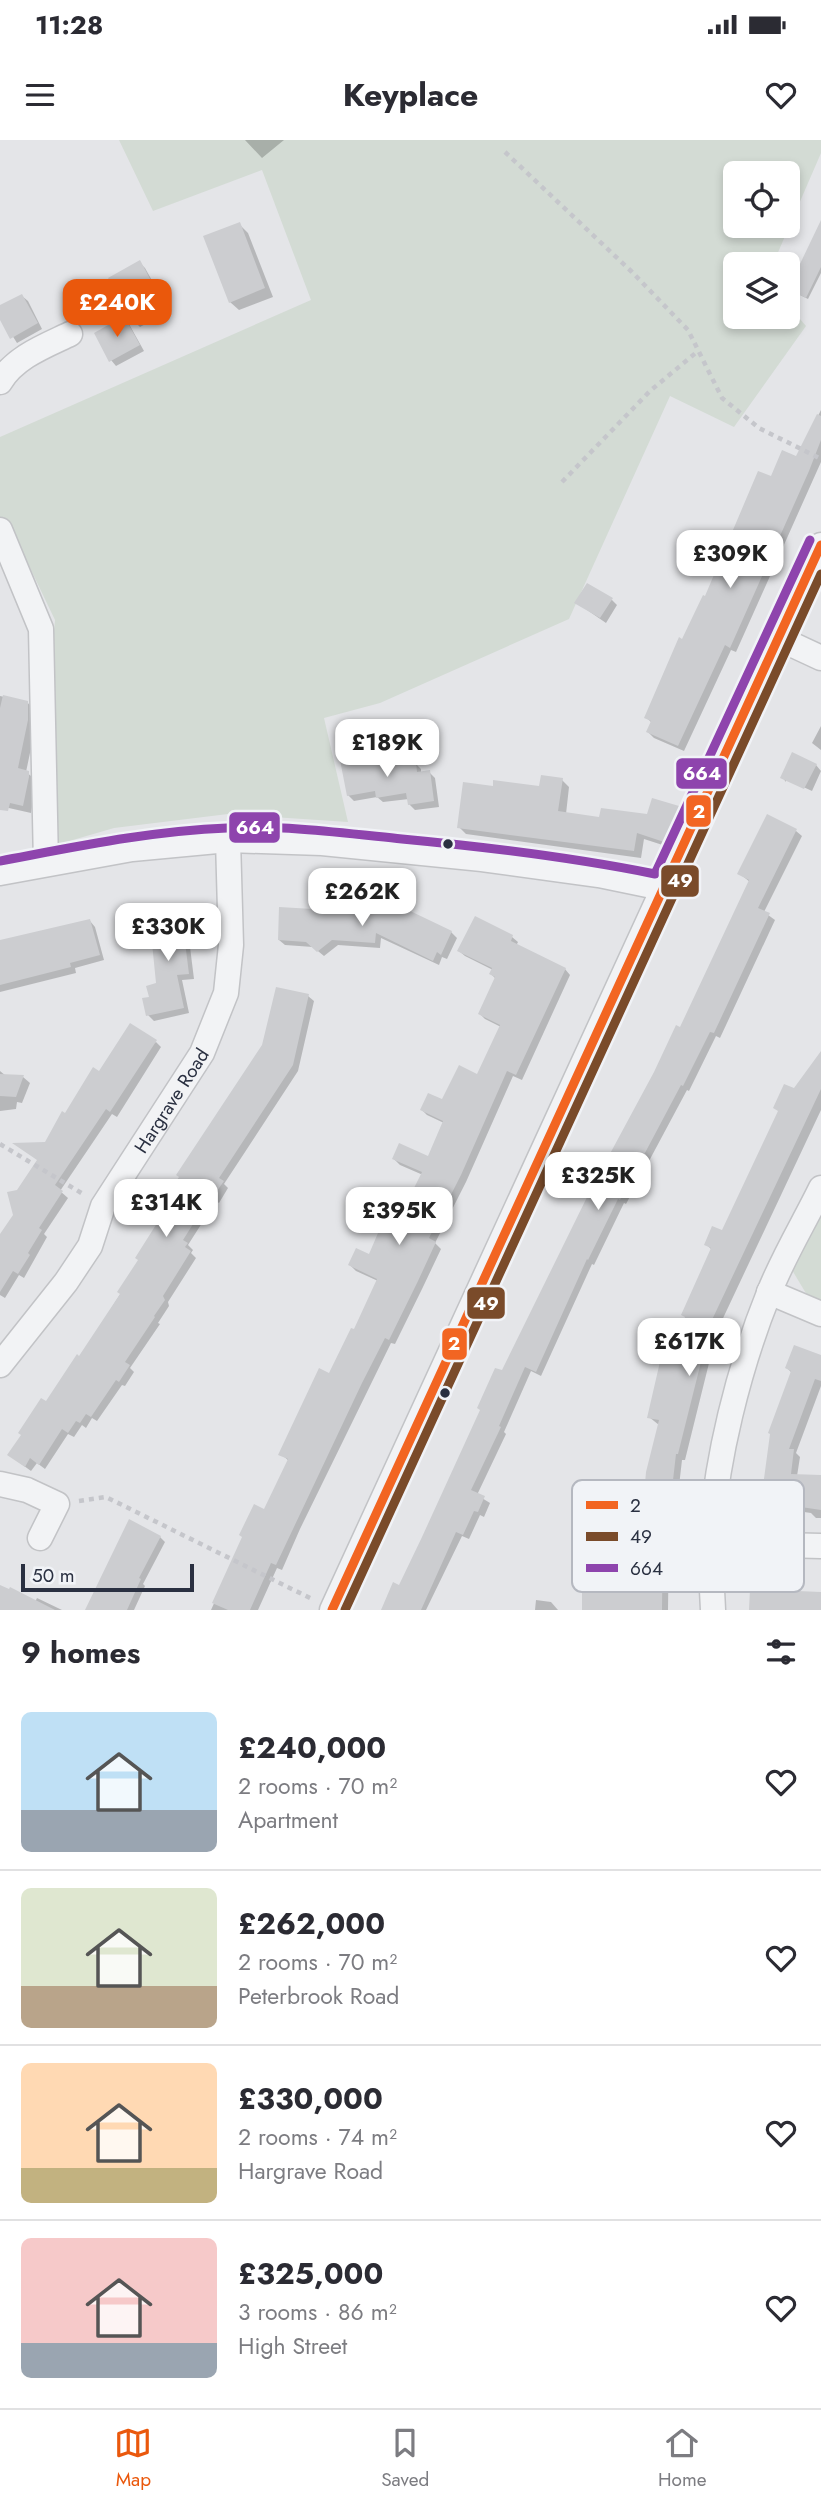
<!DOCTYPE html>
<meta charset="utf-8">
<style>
:root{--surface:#fff;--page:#f2f2f3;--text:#2b2b33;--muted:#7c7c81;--line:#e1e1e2;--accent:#ea580c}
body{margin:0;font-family:Jost,sans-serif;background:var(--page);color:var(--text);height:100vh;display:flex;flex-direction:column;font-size:26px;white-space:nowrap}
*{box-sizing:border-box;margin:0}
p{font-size:23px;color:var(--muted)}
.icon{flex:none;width:38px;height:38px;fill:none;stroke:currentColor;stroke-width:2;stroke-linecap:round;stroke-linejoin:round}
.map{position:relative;height:1470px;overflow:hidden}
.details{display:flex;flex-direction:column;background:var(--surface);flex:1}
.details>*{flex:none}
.tools{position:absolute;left:723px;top:21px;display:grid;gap:14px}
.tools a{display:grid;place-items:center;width:77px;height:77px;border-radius:10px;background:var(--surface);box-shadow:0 4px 10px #0003;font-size:35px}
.scale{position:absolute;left:21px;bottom:18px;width:173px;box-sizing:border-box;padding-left:7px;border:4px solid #2a3041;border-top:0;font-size:19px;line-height:24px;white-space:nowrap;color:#2a3041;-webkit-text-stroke:5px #f1f3f7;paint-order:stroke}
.price{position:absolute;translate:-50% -60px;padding:0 16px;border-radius:14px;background:#fff;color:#222;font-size:23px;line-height:46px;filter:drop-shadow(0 2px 4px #0008)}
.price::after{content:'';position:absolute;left:50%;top:42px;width:21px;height:16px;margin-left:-10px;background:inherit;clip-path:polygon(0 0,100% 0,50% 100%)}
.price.on{background:var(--accent);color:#fff}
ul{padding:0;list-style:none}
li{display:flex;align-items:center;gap:21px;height:175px;padding:0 21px}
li+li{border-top:2px solid var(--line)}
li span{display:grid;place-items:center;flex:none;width:196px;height:140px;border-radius:10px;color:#555}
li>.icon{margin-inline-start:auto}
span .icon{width:84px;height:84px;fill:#fffc;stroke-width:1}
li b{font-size:30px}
h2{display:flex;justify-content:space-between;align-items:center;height:84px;padding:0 21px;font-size:30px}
.status{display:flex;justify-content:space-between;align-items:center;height:49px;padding:0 35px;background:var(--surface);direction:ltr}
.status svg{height:19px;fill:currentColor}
header{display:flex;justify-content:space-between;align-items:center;height:91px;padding:0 21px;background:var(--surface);font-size:32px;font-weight:700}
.tabs{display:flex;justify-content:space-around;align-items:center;height:98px;border-top:2px solid var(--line);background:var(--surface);font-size:19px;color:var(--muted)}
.tabs a{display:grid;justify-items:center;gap:4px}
.tabs .on{color:var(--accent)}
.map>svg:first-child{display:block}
.green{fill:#d3dbd4;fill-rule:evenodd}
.shadow{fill:#0003}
.building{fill:#cccdd0}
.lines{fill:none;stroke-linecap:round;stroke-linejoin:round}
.minor-casing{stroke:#c2c3c6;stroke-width:27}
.path{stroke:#c5c6cb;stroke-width:4.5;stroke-dasharray:5 5;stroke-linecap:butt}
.minor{stroke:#f2f3f5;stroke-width:24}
.bus-1-casing{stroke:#f1f3f7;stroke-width:14}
.bus-2-casing{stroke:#f1f3f7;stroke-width:14}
.bus-3-casing{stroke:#f1f3f7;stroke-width:14}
.bus-1{stroke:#f26522;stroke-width:9}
.bus-2{stroke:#7a4b2a;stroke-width:9}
.bus-3{stroke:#8e44ad;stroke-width:9}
.bus-dot{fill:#2a3041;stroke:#f1f3f7;stroke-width:2.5}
.labels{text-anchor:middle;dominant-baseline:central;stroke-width:5;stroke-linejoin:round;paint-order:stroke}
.street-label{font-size:19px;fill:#2a3041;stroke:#f1f3f7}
.key{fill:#f1f3f7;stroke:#b5b8c0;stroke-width:2}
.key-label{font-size:19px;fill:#2a3041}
.line-badge{stroke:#f1f3f7;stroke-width:2.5}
.badge-label{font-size:19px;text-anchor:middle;font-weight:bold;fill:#fff}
</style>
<div class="status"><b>11:28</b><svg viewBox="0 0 49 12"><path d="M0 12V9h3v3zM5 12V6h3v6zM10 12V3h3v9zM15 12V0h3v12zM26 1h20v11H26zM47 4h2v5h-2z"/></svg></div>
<header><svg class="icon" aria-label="menu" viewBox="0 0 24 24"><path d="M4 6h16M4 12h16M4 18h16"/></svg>Keyplace<svg class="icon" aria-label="heart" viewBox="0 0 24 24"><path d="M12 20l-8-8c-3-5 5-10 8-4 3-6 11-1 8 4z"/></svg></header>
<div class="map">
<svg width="821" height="1470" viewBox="0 0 821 1470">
<rect width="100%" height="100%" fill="#e4e5e8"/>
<path class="green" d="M119,0h702v13l-48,111h-38v53h53v-12l18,21 -72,101 -64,-31 -101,223 -189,84 -56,15 24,104 -120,-8 -114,14 -79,23 20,-231 -47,-98h-8v-85l311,-137 -49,-130 -109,41zM735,33h53v53h-53z
M821,1073v90l-11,-3 -18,-30z"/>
<path class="shadow" d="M245,0h39l-22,18z
M239,84l9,9 25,64 -34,13 -9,-8z
M821,84v49l-13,26 -16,-8z
M139,122l6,6 24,43 -29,16 -6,-6z
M22,156l6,5 14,28 -25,14 -17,-27v-9z
M124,178l5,6 15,27 -28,15 -5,-6z
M821,270v52l-85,190 -5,-2 -47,101 -30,-13 -6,-6 4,-9 -6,-6 37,-76 89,-162 24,-20z
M612,460l5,5 -11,18 -29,-20z
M0,556l27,6 8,9v18l-9,43 10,8 -5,33 -31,-7z
M821,586v24l-9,-7z
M364,617l6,6 26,-4 5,6 14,-2 6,6v4l8,-1 6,6 4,29 -24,3 -6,-6v-5l-26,3 -6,-5 -23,4 -6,-6z
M816,625l5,6 -9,20 -26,-12v3l-4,-5z
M562,640l7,7 -3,27 35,5 47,-3 30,-8 7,7 -10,34 -31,-10 -3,19 -175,-24 -7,-7 35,-39h47z
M768,677l28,14 6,5 -38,76 11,8 -55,118 -4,-2 -27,55 -2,-1 -61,114 -2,-1 -30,62 -2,-1 -51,112 -10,-5 -27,61 2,2 -29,61 13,8 -6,14 -4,-2 -11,24 -7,-3 -36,74h-43l17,-23 102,-214 179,-344 69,-147 -10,-8z
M315,771l136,21 6,6 -10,21 -5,-2 -3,8 -58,-27 -1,10 -42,-3 -14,11 -11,-9 -28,-2 -6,-5z
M187,774l6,5 2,28h-5l4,32 -12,1 7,33 -35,8 -6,-6 3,-17 7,-13v-51z
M90,781l5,6 9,33 -29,8 1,5 -76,19v-50z
M512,797l6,5 -2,4 49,23 5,6 -48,105 -9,-4 -47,106 -31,61 6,6 -18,38 -28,57 -4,-1 -91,186 -18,41 -5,-2 -19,42h-47l33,-73 21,-26 24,-50 -8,-7 49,-79 25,-44 23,-50 -22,-10 -6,-6 20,-9 14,-34 -8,-7 29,-5 18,-35 -23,-10 -6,-6 35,-1 15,-35 -17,-8 -5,-5 21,-8 35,-26 23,-49 -16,-8 -5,-5 16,-35 -5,-5 2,-4 -28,-14 -6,-5z
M308,856l6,5 -16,70 -74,113 4,4 -9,15 -3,-2 -28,44 5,5 -2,3 5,5 -28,44 1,4 -11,17 2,1 -30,44 4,4 -9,14 -3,-1 -25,36 -5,-3 -6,10 -4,-3 -8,12 -6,-3 -23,35 -8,-6 -6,8 -22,-16 71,-97z
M156,902l5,5 -44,70 -5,-3 -52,77 8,7 -24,36 3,3 -23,41 -5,-3 -14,23 -5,-3v-50l14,-30 4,-24 20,-30 8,-18 53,-70z
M821,914v56l-112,238 3,3 -27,109h-3l-8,70 -5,-1 -1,81h-85l21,-57 31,-52 10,-4 14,-72 -10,-8 26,-59 37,-108 -6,-6 17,-11 72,-143z
M0,931l6,5 17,1 7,6 -8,20 -5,-1 -1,7 -16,2z
M821,1217v29l-25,67 4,4 -3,19 24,1v41h-5l-5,-5 -42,-6 -7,-7 30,-127 -5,-5z
M160,1397l5,5 -22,42 2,2 -11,24h-47z
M0,1447l35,15 2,-4 25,12h-62z
M536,1460l15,2 7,8h-23z"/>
<path class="building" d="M821,80v47l-15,31 -18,-9z
M240,82l25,66 -36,15 -26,-67z
M140,120l24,45 -31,17 -25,-44z
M22,154l16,29 -28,16 -10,-19v-15z
M124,176l16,29 -31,17 -15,-29z
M817,274l4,2v24l-12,31 -79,177 -5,-3 -47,101 -32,-14 5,-11 -7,-3 35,-81 3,2 21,-44 2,1 53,-125 13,5 11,-26 14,6z
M587,443l26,15 -13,20 -26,-15z
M3,555l25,6v19l-10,48 11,3v6l-6,29 -13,-3 -2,8 -8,-1v-102z
M792,612l25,12 -13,25 -24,-11z
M365,615l1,6 30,-4 1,7 19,-3 1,11 13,-2 4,31 -26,4 -2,-12 -30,5 -1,-7 -28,5 -7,-36z
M541,635l22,3 -5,33 41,6 2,-9 46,6 5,-16 27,8 -12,37 -30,-10 -3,18 -177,-23 6,-46 30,4v-6l46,6z
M767,674l30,15 -39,79 12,5 -56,120 -4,-1 -27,54 -2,-1 -61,115 -2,-1 -30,61 -1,-1 -51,113 -11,-5 -26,59 2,1 -30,63 14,6 -7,16 -4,-1 -11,24 -7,-3 -35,78h-40l12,-28 6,3 23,-48 58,-127 -3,-2 18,-40 7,2 89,-181 63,-117 22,-47 4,2 69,-147 -12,-6z
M279,767l34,2v-2l91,5 2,-3 46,22 -11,24 -4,-3 -4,9 -57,-28 -1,10 -43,-3 -15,12 -11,-10 -28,-2z
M188,772l2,30h-5l4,32 -12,1 7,33 -38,8 -4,-18 7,-1 -3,-11 10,-3 -5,-50 5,-1 -1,-18z
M475,776l38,19 -2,6 55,27 -50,107 -9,-4 -46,104 -32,63 7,4 -18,39 -29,59 -4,-2 -23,45 -86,182 -5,-2 -21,47h-22l-16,-7 30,-66 -3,-2 15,-31 10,5 24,-50 -10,-4 41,-87 10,5 22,-45 3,1 23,-50 -29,-14 8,-17 13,6 15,-35 -10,-4 7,-17 23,10 18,-36 -30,-13 7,-16 29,13 15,-35 -23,-11 8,-17 14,6 17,-34 18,9 23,-49 -22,-11 17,-37 -6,-3 3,-6 -35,-17z
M90,779l10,36 -30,8 1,4 -71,18v-45z
M276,847l33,7 -16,71 -74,113 5,3 -12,17 -2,-1 -27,43 5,3 -3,4 6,4 -28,45 2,4 -11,16 1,1 -30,45 5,3 -11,17 -3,-2 -25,37 -5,-3 -6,9 -4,-2 -8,12 -6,-4 -23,36 -9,-7 -5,9 -18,-12 14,-20 -3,-2 23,-35 5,3 31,-47 2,2 41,-62 -3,-2 21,-32 -3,-2 24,-38 -5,-4 25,-39 -3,-2 86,-130z
M130,883l27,17 -47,72 -4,-3 -51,76 8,6 -24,37 3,2 -14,23 2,2 -12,19 -5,-3 -13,21v-58l13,-19 -6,-23 10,-2 20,-30 -25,-17 33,-1 17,-31 3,2 28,-46 6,4z
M821,911v38l-119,252 4,1 -28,112h-2l-8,70 -5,-1 -1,87h-80v-59h20l1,-21h13l4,-32 14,1v-5l10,1 2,-23 13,-52 -12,-2 15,-65 12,3 11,-39 -4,-2 30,-67 -7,-3 8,-19 10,4 56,-119 -5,-3 11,-24 10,4z
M0,934l24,1 -8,22 -16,-1z
M794,1205l27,10v26l-6,-2 -26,70h5l-3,25 30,1v35l-60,-9 9,-67 -2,-1 23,-62 -6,-3z
M129,1379l32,17 -22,42 2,1 -14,31h-42z
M0,1445l9,4 1,-2 45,23h-55z
M750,1449l71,3v18h-72z"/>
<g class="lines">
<g class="minor-casing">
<g id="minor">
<path d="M0,242c15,-25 45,-36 70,-48"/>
<path d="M0,390l41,99 5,235"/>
<path d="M778,498l43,20"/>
<path d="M0,733l132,-24 96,-9 94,3 160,16 117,16 63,13"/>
<path d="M769,1152l52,22"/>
<path id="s1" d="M0,1225l66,-83 24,-36 13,-40 99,-153 24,-60 5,-48 -3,-105"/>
<path d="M0,1344l27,6 30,14 -17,34"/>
<path d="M711,1403l110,3"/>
<path d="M332,1470l489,-1065"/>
<path d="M713,1470c-1,-23 -3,-46 -2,-69 4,-79 28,-174 58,-248 14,-36 35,-70 52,-105"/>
</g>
</g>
<path class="path" d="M505,12l127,120 56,58 34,68 37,30 62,31
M562,342l88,-91 48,-40
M0,1004l83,50
M79,1361l27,-4 206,102"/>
<use href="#minor" class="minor"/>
<g class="bus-1-casing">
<path id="bus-1" d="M332,1470l489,-1065"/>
</g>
<g class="bus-2-casing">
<path id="bus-2" d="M345,1470l476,-1036"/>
</g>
<g class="bus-3-casing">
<path id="bus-3" d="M0,721c75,-14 150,-30 227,-33 58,-3 117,5 175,11 85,8 169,18 253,35l155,-334"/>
</g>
<use href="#bus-1" class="bus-1"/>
<use href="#bus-2" class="bus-2"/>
<use href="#bus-3" class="bus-3"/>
</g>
<g class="bus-dot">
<circle cx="448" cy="704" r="6"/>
<circle cx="445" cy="1253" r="6"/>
</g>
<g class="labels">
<g class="street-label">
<text stroke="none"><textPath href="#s1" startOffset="317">Hargrave Road</textPath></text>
</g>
</g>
<rect x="572" y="1340" width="232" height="112" rx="10" class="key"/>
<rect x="586" y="1361" width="32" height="8" fill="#f26522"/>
<rect x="586" y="1392" width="32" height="9" fill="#7a4b2a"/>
<rect x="586" y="1424" width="32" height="8" fill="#8e44ad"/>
<g class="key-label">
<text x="630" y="1372">2</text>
<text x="630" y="1403">49</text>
<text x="630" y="1435">664</text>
</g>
<g class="line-badge">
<rect x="675" y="617" width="53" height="33" rx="7" fill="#8e44ad"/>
<rect x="685" y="654" width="27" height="34" rx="7" fill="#f26522"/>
<rect x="228" y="671" width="53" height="33" rx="7" fill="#8e44ad"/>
<rect x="660" y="724" width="40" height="34" rx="7" fill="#7a4b2a"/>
<rect x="466" y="1146" width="40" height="34" rx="7" fill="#7a4b2a"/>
<rect x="441" y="1187" width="27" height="34" rx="7" fill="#f26522"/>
</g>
<g class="badge-label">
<text x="702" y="640">664</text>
<text x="699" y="678">2</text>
<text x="255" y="694">664</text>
<text x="680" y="747">49</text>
<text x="486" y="1170">49</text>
<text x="454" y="1210">2</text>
</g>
</svg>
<div class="tools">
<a><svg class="icon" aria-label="locate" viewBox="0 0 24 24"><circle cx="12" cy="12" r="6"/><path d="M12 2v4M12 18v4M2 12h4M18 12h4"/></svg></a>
<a><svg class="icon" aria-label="layers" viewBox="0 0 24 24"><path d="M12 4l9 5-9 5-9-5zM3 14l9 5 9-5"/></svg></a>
</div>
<div class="scale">50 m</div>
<b class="price on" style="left:117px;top:199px">£240K</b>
<b class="price" style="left:730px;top:450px">£309K</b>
<b class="price" style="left:387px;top:639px">£189K</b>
<b class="price" style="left:362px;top:788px">£262K</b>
<b class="price" style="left:168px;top:823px">£330K</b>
<b class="price" style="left:598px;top:1072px">£325K</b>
<b class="price" style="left:166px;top:1099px">£314K</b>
<b class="price" style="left:399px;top:1107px">£395K</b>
<b class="price" style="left:689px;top:1238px">£617K</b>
</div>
<section class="details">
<h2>9 homes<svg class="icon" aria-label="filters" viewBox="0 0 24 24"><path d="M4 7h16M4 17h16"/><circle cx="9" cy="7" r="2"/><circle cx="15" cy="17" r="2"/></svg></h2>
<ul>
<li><span style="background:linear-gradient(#bfe0f5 70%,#9aa5b1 0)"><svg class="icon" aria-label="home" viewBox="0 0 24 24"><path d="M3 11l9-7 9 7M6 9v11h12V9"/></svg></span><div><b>£240,000</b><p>2 rooms · 70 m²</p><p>Apartment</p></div><svg class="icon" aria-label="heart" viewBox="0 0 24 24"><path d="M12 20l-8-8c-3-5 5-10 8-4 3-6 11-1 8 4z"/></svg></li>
<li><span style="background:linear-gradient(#dfe7d0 70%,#b9a48a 0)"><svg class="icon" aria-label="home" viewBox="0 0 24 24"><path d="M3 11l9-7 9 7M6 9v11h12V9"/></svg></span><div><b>£262,000</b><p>2 rooms · 70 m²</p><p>Peterbrook Road</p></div><svg class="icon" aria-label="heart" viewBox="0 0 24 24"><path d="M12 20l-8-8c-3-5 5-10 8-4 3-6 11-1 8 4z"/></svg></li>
<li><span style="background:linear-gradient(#ffd9b3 75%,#c2b280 0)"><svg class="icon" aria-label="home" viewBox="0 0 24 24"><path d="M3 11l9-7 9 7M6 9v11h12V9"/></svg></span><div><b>£330,000</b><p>2 rooms · 74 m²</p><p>Hargrave Road</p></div><svg class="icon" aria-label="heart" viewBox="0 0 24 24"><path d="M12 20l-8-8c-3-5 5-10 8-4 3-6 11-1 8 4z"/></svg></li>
<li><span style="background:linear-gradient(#f6c9c9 75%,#9aa5b1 0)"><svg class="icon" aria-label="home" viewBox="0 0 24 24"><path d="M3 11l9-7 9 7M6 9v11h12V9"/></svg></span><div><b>£325,000</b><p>3 rooms · 86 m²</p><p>High Street</p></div><svg class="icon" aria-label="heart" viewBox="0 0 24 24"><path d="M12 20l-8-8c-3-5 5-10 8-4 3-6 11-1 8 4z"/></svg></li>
</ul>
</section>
<nav class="tabs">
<a class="on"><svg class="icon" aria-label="map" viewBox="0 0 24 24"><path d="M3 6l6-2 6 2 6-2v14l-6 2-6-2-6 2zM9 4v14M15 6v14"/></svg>Map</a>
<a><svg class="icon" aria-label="saved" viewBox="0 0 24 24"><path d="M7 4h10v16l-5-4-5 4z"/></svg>Saved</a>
<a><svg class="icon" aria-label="home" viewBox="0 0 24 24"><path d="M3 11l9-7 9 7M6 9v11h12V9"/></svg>Home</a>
</nav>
